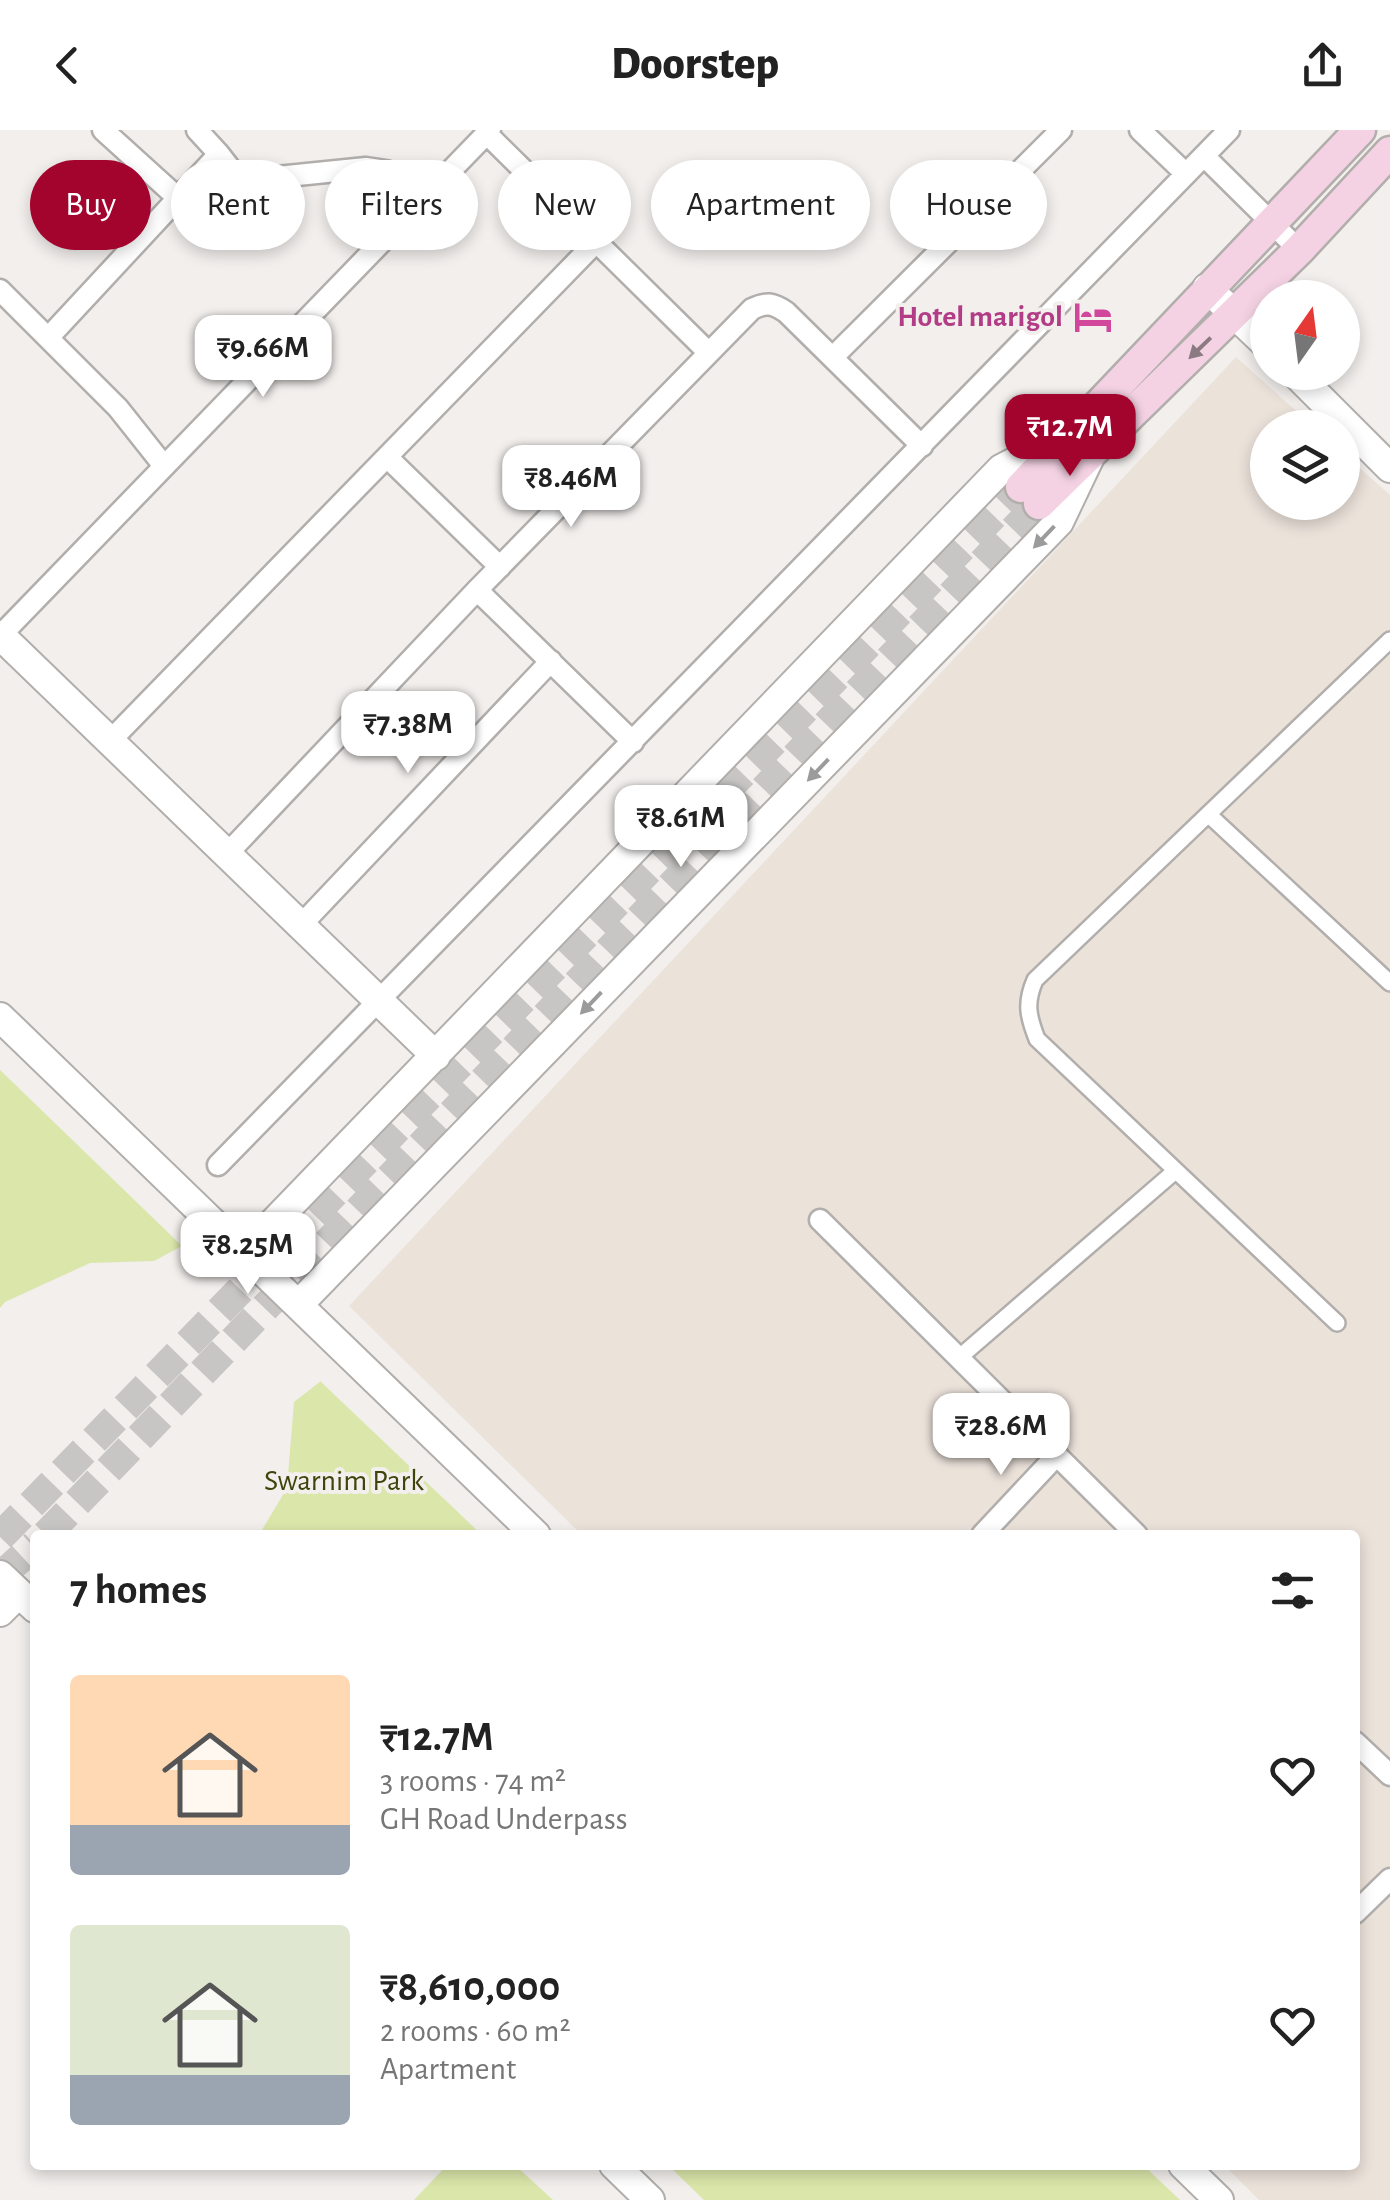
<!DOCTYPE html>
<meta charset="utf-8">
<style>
:root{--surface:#fff;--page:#f2f2f2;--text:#222;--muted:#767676;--accent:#a3042e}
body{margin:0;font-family:"Alegreya Sans",sans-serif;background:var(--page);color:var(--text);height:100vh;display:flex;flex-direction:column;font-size:38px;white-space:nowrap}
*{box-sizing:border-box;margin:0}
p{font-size:32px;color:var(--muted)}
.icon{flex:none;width:55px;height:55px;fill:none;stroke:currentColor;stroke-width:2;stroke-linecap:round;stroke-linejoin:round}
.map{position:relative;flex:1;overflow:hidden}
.drawer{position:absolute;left:30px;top:1400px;width:1330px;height:640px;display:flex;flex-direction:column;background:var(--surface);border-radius:10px;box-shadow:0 5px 15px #0003}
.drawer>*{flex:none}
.top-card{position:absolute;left:30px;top:30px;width:1330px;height:90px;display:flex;gap:20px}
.needle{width:65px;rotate:14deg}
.tools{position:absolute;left:1250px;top:150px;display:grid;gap:20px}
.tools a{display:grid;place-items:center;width:110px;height:110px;border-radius:50%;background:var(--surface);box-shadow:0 5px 15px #0003;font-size:50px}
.price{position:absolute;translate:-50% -85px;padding:0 22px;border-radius:20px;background:#fff;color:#222;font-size:32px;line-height:65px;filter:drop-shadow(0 2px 5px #0008)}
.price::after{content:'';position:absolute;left:50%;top:60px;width:30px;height:22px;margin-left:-15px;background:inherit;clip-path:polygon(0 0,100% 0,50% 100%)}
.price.current{background:var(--accent);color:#fff}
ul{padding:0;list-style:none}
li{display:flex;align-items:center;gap:30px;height:250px;padding:0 40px}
li span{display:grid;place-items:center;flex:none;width:280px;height:200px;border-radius:10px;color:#555}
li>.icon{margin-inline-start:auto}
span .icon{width:120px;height:120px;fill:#fffc;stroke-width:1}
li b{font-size:42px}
h2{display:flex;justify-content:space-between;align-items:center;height:120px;padding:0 40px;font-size:42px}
.chip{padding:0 35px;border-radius:45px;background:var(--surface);box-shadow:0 5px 15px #0003;font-size:35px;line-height:90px}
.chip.current{background:var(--accent);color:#fff}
header{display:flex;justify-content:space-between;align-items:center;height:130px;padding:0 40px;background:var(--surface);font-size:45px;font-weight:800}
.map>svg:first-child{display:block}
.built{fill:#ebe2da}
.green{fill:#dae6aa}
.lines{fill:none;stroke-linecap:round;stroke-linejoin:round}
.secondary-tunnel{stroke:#c8c6c4;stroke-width:30;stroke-dasharray:30 15;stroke-linecap:butt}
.pedestrian-casing{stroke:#b1aeac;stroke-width:20}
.minor-casing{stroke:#b1aeac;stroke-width:25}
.tertiary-casing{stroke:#b1aeac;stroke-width:32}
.secondary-casing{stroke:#b1aeac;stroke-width:35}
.pedestrian{stroke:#fff;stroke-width:15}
.minor{stroke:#fff;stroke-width:20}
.tertiary{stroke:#fff;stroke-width:28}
.secondary{stroke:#f4d2e3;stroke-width:30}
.oneway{fill:#8b7a82}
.oneway2{fill:#9c9b9b}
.labels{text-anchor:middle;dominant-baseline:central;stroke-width:8;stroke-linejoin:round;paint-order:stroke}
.hotel-label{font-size:30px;font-weight:bold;fill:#b23c85;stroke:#f2efed;text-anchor:end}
.park-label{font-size:30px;fill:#3e450b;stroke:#f2efed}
</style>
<header><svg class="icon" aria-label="back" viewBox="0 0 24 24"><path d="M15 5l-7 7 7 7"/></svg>Doorstep<svg class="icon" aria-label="share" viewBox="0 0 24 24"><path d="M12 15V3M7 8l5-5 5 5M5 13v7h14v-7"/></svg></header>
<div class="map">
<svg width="1390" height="2070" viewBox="0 0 1390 2070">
<rect width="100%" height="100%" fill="#f2efed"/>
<path class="built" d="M1236,227l78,70 -46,1v74h74l1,-49 47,42v1705h-131l-35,-35h131v-630h-773l-233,-229z"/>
<path class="green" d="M0,940l182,176 -28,15 -64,2 -85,39 -5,6z
M321,1251v1l161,153h-223l28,-47 7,-86z
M447,2035h68l38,35h-139z
M668,2035h475l37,35h-476z"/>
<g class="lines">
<path class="secondary-tunnel" d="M46,1405l993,-1031
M0,1407l1021,-1050
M0,1447l35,-32"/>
<g class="pedestrian-casing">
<path id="pedestrian" d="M1208,684l182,169
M1337,1193l-300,-284c-9,-23 -12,-36 -2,-59l355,-340
M961,1226l213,-184"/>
</g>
<g class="minor-casing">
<path id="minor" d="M103,0l75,68
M1140,0l46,44
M487,4l222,219
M219,24l17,22 12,4 118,-12 20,3 47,18
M1204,26l95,94
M0,160l118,118 46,58
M48,208l171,-184 -22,-24
M834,226l227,-226
M387,327l113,110
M477,460l156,152
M1,505l489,-505
M110,611l486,-499
M227,724l250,-264 275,-281c14,-7 21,-6 34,3l136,134
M301,795l250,-264
M218,1035l1011,-1035
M820,1090l317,315
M982,1405l75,-80
M1355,1612l35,33
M1355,1783l35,-34"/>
</g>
<g class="tertiary-casing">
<path id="tertiary" d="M1207,158l61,58
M1294,242l96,96
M0,505l436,421
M0,887l536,518
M244,1123l757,-784 63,-33
M298,1175l761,-783 30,-63
M0,1445l35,33
M0,1482l19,-19
M614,2035l36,35
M1183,2035l36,35"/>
</g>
<g class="secondary-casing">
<path id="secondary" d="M1021,357l339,-357
M1039,374l260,-254 91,-98"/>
</g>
<use href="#pedestrian" class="pedestrian"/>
<use href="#minor" class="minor"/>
<use href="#tertiary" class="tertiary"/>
<use href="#secondary" class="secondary"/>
</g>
<defs><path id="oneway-solid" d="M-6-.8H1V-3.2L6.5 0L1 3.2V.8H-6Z" transform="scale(2.5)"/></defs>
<use class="oneway" href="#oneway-solid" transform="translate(1200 218) rotate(136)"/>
<g class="oneway2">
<use href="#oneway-solid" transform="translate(1044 407) rotate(134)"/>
<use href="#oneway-solid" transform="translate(818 640) rotate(134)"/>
<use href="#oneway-solid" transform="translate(591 873) rotate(134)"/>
</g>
<defs>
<g id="hotel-bare" transform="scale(3)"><path d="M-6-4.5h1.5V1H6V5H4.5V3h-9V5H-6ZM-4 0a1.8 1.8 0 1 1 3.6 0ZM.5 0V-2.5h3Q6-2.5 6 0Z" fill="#d1479c" stroke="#f2efed" stroke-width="2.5" paint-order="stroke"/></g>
</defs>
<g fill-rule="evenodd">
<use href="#hotel-bare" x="1093" y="187"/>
</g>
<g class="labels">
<g class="hotel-label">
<text x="1063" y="187">Hotel marigol</text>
</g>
<g class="park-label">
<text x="344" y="1351">Swarnim Park</text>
</g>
</g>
</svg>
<div class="tools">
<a><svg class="needle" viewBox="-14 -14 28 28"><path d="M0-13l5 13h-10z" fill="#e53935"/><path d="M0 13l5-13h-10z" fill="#767676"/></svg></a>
<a><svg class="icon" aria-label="layers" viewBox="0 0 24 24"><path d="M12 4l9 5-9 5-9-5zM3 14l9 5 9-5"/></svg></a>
</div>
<b class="price" style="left:263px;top:270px">₹9.66M</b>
<b class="price current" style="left:1070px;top:349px">₹12.7M</b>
<b class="price" style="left:571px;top:400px">₹8.46M</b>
<b class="price" style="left:408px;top:646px">₹7.38M</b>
<b class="price" style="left:681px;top:740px">₹8.61M</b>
<b class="price" style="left:248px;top:1167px">₹8.25M</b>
<b class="price" style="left:1001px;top:1348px">₹28.6M</b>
<div class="top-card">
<a class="chip current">Buy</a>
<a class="chip">Rent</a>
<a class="chip">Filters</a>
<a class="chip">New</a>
<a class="chip">Apartment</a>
<a class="chip">House</a>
</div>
<section class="drawer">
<h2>7 homes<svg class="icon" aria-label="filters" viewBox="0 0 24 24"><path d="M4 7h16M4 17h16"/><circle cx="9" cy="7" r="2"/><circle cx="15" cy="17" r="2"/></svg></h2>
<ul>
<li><span style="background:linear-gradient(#ffd9b3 75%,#9aa5b1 0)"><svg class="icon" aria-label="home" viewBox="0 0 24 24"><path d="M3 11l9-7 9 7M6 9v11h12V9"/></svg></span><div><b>₹12.7M</b><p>3 rooms · 74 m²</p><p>GH Road Underpass</p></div><svg class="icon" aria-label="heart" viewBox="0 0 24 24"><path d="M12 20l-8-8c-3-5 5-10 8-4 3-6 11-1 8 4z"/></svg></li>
<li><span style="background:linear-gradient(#dfe7d0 75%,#9aa5b1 0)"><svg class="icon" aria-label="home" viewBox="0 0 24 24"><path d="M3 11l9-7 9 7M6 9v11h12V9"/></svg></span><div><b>₹8,610,000</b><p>2 rooms · 60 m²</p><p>Apartment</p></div><svg class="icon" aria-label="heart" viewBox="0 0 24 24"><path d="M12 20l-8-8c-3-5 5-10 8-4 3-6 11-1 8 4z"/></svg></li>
</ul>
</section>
</div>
